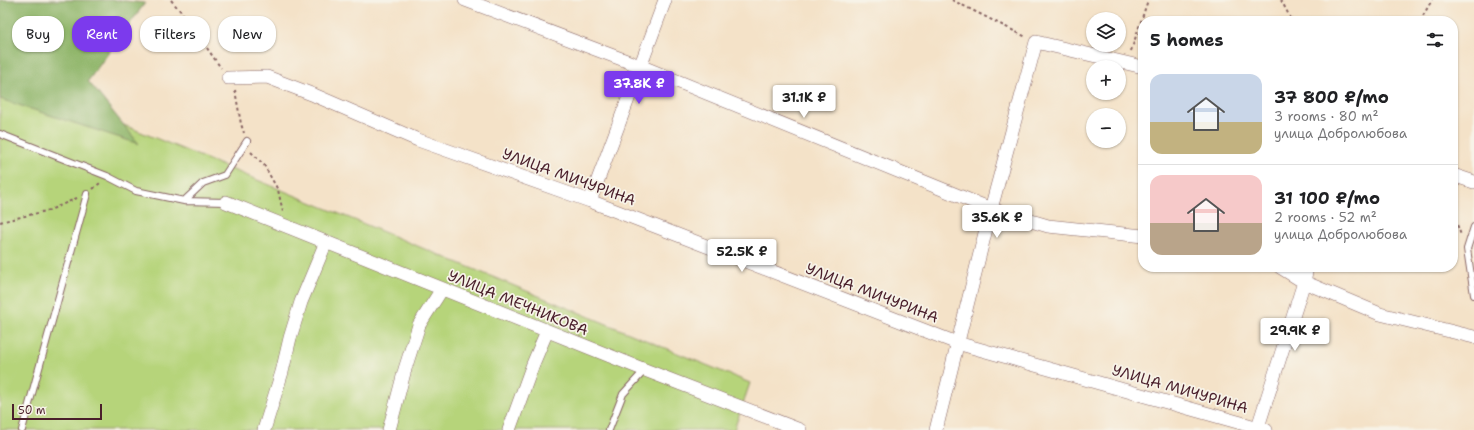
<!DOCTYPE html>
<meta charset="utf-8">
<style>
:root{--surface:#fff;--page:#f2f2f2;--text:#202124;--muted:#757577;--line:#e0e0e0;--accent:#7c3aed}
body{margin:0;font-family:"Shantell Sans",sans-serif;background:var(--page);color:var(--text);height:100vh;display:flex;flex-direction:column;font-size:15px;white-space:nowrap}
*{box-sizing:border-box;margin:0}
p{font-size:13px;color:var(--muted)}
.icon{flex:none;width:22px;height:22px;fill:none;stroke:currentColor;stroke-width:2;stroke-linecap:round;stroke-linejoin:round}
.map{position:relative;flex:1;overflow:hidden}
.side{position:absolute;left:1138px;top:16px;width:320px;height:256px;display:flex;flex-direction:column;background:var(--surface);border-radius:16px;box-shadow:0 1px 3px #0004}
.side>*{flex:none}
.hud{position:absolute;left:12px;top:16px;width:380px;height:36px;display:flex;gap:8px}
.controls{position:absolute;left:1086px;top:12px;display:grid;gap:8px}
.controls a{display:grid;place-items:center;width:40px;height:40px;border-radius:50%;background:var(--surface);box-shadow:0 1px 3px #0004;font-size:20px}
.scale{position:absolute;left:12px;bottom:10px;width:90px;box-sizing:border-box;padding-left:4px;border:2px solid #4a1f2b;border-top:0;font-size:11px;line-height:14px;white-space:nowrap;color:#4a1f2b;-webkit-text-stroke:3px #f7f3e8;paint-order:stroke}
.price{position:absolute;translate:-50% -34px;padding:0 9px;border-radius:4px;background:#fff;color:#222;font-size:13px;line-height:26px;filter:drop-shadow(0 1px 2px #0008)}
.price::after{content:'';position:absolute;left:50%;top:24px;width:12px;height:9px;margin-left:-6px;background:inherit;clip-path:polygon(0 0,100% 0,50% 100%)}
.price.on{background:var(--accent);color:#fff}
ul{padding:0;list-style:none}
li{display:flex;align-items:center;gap:12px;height:100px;padding:0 12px}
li+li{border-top:1px solid var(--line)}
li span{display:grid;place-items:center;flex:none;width:112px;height:80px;border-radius:12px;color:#555}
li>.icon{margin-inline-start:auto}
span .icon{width:48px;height:48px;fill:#fffc;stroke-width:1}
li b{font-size:17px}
h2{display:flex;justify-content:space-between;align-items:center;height:48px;padding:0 12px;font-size:17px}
.tag{padding:0 14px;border-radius:16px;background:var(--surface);box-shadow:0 1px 3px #0004;font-size:14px;line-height:36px}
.tag.on{background:var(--accent);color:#fff}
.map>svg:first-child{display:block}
.green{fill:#b6d47a;stroke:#807a52}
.forest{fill:#90b66a;stroke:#6d6a4a}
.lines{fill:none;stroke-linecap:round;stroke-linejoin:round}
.lane-casing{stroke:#866362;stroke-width:8}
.street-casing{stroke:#866362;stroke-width:14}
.path{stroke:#866362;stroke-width:2;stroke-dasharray:3 3;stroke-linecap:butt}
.lane{stroke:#fff;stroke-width:6}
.street{stroke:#fff;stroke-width:13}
.labels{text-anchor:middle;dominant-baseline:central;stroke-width:3.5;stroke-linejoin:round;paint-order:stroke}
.street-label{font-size:15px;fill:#4a1f2b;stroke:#f7f3e8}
</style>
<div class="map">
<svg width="1474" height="430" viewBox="0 0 1474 430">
<rect width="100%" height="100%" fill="#f7f3e8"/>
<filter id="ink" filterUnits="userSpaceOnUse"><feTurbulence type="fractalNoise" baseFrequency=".025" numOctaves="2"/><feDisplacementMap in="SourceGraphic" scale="8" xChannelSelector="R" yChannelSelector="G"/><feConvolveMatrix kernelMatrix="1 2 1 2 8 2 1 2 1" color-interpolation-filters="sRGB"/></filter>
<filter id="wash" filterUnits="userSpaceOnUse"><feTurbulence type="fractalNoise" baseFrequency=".012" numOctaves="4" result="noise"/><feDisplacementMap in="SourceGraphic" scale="16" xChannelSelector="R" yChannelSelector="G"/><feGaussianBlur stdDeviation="0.9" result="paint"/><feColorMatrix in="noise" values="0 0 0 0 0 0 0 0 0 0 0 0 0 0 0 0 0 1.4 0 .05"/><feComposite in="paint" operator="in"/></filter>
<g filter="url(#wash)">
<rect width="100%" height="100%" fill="#f4e2c8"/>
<path class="green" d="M0,74l750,309 -16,47h-734z"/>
<path class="forest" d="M0,0h116l29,3 -57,78 51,63 -139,-45z"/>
</g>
<g filter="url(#ink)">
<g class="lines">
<g class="lane-casing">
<path id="lane" d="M0,134l107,42 29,15 48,10 42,1
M184,201l19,-18 22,-8 22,-34
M1474,227l-7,22 7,46
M22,430l65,-236
M609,430l14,-36 22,-24"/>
</g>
<g class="street-casing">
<path id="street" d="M465,0l175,66 351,143 57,17 95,10
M228,78l39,-1 47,18 104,45 172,61 367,142 309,87
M1453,175l21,7
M590,201l75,-201
M226,202l419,168 155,60
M1280,267l24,15 76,32 94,23
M264,430l18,-58 8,-34 11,-36 25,-60
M389,430l16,-61 14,-44 23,-36
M509,430l24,-66 14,-33
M936,430l55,-221 45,-167 107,25
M1257,430l47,-148 3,-15"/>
</g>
<path class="path" d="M171,0l12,14 38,54
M952,0l74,37
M1281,0l11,21
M1420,21l12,-21
M1131,51l17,-51
M235,90l6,34 3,9
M251,152l13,13 14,25 5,22
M93,189l7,-6
M1453,214l8,21
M0,222l50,-12 27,-12"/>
<use href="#lane" class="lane"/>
<use href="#street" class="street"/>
</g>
</g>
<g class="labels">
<g class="street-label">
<text transform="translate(569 177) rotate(20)">УЛИЦА МИЧУРИНА</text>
<text transform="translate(872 293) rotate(21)">УЛИЦА МИЧУРИНА</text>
<text transform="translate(518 303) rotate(22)">УЛИЦА МЕЧНИКОВА</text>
<text transform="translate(1180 389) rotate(16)">УЛИЦА МИЧУРИНА</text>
</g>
</g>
</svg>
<div class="controls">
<a><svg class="icon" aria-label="layers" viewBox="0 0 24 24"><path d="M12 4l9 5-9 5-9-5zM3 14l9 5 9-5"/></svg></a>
<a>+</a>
<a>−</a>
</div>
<div class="scale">50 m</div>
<b class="price on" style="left:639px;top:105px">37.8K ₽</b>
<b class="price" style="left:804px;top:119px">31.1K ₽</b>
<b class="price" style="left:997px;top:239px">35.6K ₽</b>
<b class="price" style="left:742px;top:273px">52.5K ₽</b>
<b class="price" style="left:1295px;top:352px">29.9K ₽</b>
<div class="hud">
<a class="tag">Buy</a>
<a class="tag on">Rent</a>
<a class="tag">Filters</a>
<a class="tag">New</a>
</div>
<section class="side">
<h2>5 homes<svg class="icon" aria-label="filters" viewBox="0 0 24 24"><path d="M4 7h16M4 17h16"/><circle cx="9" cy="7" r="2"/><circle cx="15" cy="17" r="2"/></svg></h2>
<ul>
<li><span style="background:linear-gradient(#c9d6e8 60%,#c2b280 0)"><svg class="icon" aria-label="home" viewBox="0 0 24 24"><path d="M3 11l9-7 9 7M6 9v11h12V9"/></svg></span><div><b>37 800 ₽/mo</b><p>3 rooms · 80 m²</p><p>улица Добролюбова</p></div></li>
<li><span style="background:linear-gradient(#f6c9c9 60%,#b9a48a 0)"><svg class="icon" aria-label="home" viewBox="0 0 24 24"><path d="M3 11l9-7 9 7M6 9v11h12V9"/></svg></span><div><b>31 100 ₽/mo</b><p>2 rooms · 52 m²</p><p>улица Добролюбова</p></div></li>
</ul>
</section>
</div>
